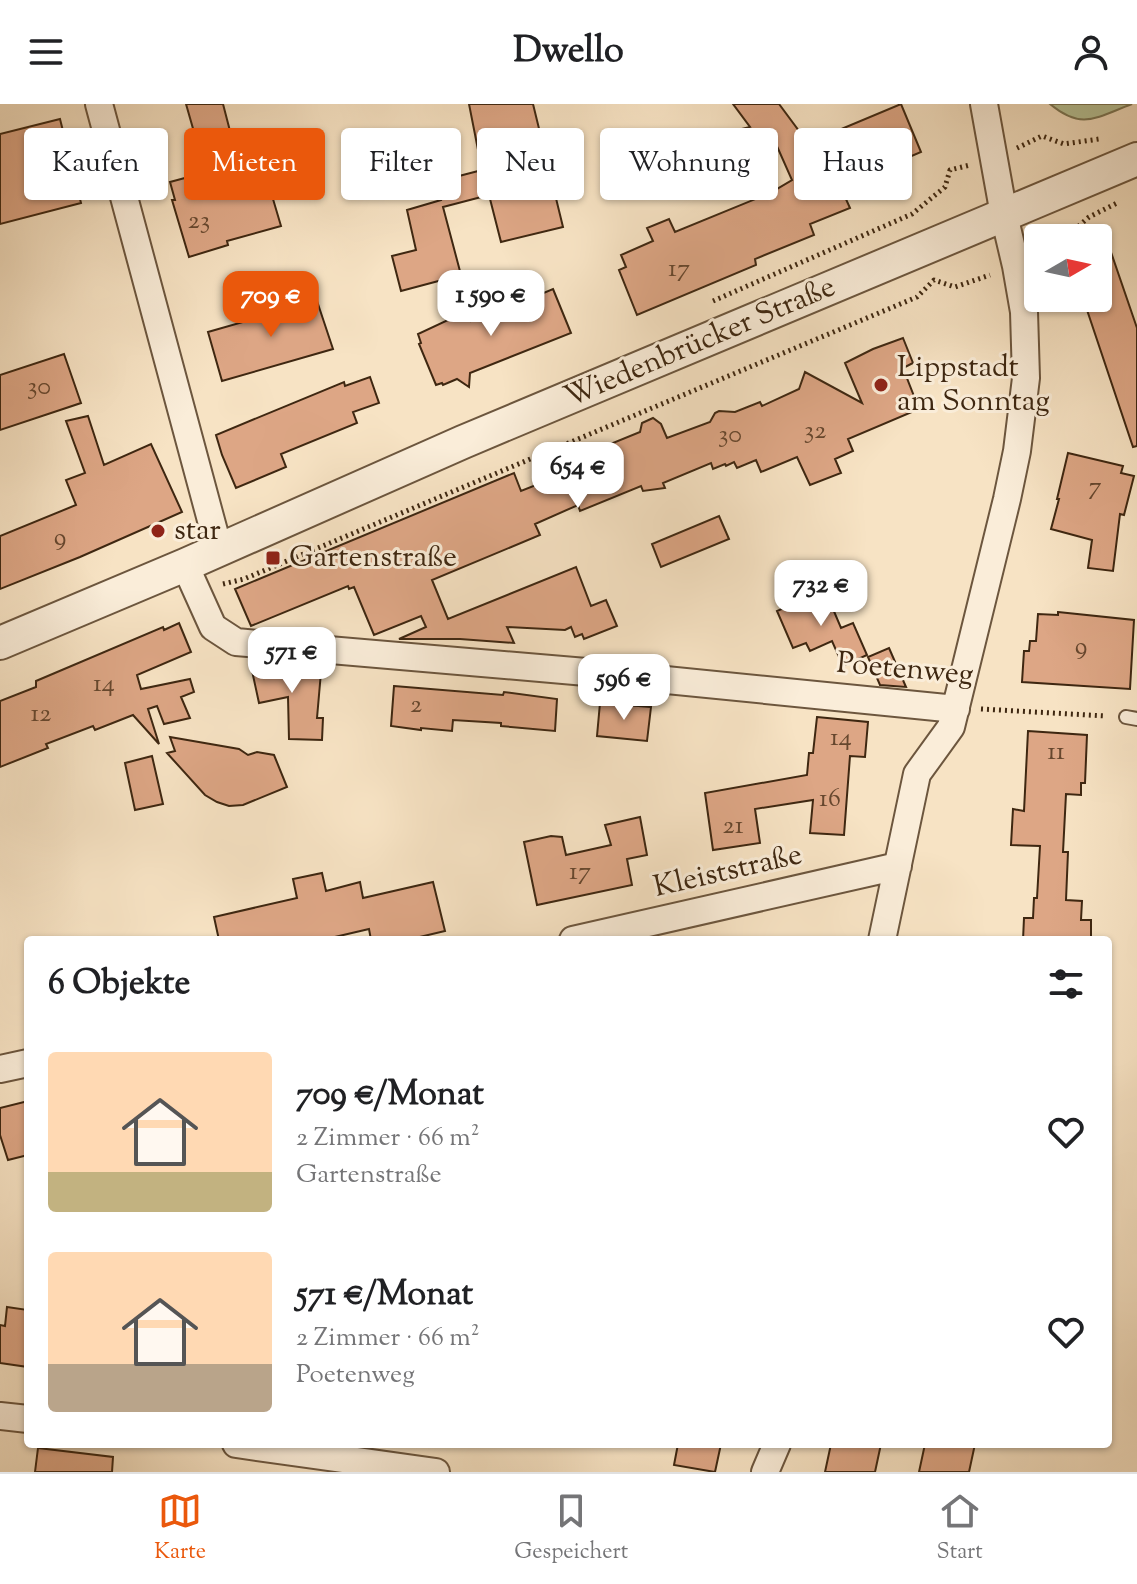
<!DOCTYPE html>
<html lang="de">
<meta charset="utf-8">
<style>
:root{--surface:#fff;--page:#f6f6f6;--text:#202124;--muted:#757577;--line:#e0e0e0;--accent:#ea580c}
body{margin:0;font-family:"Sorts Mill Goudy",serif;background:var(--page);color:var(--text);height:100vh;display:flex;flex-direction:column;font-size:30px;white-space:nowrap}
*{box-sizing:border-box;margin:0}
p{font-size:26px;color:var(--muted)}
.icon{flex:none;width:44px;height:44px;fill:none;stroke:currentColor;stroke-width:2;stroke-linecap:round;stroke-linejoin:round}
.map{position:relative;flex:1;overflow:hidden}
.side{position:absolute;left:24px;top:832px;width:1088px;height:512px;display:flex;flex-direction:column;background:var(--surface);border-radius:8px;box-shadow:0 2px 6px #0004}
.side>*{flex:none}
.hud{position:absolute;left:24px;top:24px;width:1090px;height:72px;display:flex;gap:16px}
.needle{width:52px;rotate:81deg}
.controls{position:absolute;left:1024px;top:120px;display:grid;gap:16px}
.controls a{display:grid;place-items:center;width:88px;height:88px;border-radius:8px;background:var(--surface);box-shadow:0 2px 6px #0004;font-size:40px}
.price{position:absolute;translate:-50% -68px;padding:0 18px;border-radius:16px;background:#fff;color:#222;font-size:26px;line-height:52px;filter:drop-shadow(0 2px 4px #0008)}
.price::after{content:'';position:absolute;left:50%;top:48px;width:24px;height:18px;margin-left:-12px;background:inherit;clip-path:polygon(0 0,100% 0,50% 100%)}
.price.on{background:var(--accent);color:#fff}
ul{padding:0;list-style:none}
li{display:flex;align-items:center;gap:24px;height:200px;padding:0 24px}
li span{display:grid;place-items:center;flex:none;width:224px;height:160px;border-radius:8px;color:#555}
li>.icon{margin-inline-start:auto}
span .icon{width:96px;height:96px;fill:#fffc;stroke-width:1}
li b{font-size:34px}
h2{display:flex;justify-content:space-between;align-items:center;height:96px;padding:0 24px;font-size:34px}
.tag{padding:0 28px;border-radius:8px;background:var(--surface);box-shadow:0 2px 6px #0004;font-size:28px;line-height:72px}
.tag.on{background:var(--accent);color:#fff}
header{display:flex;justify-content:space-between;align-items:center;height:104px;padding:0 24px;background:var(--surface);font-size:36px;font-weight:800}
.tab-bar{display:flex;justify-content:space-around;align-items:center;height:112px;border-top:2px solid var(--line);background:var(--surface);font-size:22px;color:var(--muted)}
.tab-bar a{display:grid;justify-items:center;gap:4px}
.tab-bar .on{color:var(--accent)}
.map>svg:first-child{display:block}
.green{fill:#b7c599;stroke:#7a7655;stroke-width:2}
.building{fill:#dda685;stroke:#3e2711;stroke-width:2}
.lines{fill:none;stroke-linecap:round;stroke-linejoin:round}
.service-casing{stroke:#6c563e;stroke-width:16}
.minor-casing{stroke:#6c563e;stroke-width:30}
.tertiary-casing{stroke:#6c563e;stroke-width:36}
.path{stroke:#3e2711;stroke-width:5;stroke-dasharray:2 4;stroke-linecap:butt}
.service{stroke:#faedd9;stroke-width:12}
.minor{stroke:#faedd9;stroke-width:26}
.tertiary{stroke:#faedd9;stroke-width:32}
.poi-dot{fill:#8f2418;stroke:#faedd9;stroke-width:3}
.labels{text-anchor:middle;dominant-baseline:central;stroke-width:6;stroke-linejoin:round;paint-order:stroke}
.number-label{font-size:26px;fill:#66472e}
.street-label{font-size:30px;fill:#3e2711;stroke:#faedd9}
.poi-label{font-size:30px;fill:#3e2711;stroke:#faedd9;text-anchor:start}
</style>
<header><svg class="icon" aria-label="menu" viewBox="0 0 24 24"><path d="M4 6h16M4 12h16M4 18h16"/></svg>Dwello<svg class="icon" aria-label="person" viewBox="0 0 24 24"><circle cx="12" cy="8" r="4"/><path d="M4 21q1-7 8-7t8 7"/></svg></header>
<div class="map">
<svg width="1137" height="1368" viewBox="0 0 1137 1368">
<rect width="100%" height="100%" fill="#f7e3c4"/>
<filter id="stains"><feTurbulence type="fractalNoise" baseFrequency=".0025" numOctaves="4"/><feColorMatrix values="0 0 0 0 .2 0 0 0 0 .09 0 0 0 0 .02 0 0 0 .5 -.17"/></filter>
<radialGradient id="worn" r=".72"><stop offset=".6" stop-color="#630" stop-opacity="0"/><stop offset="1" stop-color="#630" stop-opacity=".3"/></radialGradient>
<path class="green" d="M1050,0h82c-35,13 -50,27 -82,0z"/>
<path class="building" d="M186,0h37l7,27 -34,8z
M469,0h64l30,123 -62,15 -12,-47 -46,12 18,68 -60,16 -9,-35 24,-6 -9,-40 34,-10 -5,-18 46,-12z
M733,0h46l29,39 93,-39 20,48 -40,17 4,11 -40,17 5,11 -40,16 4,11 -59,24 1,6 -119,50 -18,-45 7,-3 -5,-12 32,-14 -6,-13 22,-9 6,13 95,-39 22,-13 -16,-36 -44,13 -7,-24 25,-6z
M60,15l21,84 -81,21v-90z
M207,68l4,16 54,-16 16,54 -54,15 1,4 -39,12 -17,-57h3l-5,-18z
M1098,122h4l35,102v118l-4,1 -50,-149h15z
M553,185l18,44 -101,40 -1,14 -12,-8 -14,6 -1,-2 -6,2 -17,-41 2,-1 -3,-9 49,-23 4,10 8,-3v2z
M314,188l19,57 -111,32 -14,-49 80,-23 -4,-10z
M903,234l10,25 -10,5 16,41 -71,30 5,12 -18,8 6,14 -31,12 -13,-28 -36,15 -5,-12 -19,8 -3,-6 -8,4 -1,-2 -12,5 -2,-6 -48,20 2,5 -22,3 -2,-5 -61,25 -2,-6 -43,19 5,11 -108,45 16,39 128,-52 15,39 15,-6 11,26 -33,13 -2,-5 -7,3 -4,-10 -6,3 -58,-3 7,16 -54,-4h-61l27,-12 -5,-11 -47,19 -20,-48 -5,2 -1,-3 -97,40 -16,-37 279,-116 7,18 43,-17 -6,-15 36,-15 2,6 44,-18 2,-9 11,-5 8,6 6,14 43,-16 5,-9 4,-2 16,1 25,-10 2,4 37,-17 6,-17 57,31 -17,-40 28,-14z
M64,250l17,49 -81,27v-55z
M370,273l9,26 -26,9 4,11 -76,31 5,13 -50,21 -14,-33 -6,-20 128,-53 1,4z
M88,312l16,49 47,-21 31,68 -102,45 -80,32v-53l76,-31 -10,-25 19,-7 -19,-52z
M1068,349l55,13 -2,7 13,3 -10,39 -4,-1 -7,57 -25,-3 4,-28 -41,-11 8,-30h-2z
M719,412l10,23 -68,28 -9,-23z
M825,486l16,38 12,-5 14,32 -24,11 -11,-25 -22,10 -4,-8 -13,5 -16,-37z
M1058,508l76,8 -4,69 -108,-7 2,-31h5l1,-10h6l2,-27 20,1z
M179,519l12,29 -54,23 4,14 49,-10 4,13 -13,5 9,21 -26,6 -7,-18 -9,3 11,35 -26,-29 -38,15 -2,-4 -47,18 2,4 -48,19v-66l36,-14v-6l127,-54 1,3z
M889,544l17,39 -26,-2 -12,-28z
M271,557l40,4 -1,6 11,1 -4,46h6l-1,22 -33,-1 -1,-42 -29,6 -8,-37z
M394,582l109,9 1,-3 53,7 -2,32 -54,-5v-3l-48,-3 -1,11 -31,-3v2l-30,-4z
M600,599l51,4 -4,34 -50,-5z
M817,613l51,5 -3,35 -15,-1 -6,79 -34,-2 3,-33 -58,9 5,34 -47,7 -8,-57 102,-18 2,-22h4z
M1028,627l59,4 -2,48h-4v12l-15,-1 -3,58h5l-2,48 16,1 -1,19h10v20h-68l1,-22h9l1,-20h3l3,-52 -29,-1 2,-36 11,2z
M170,633l69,12 9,6 9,-3 17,3 13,32 -44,18 -14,1 -12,-4 -12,-7 -38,-42 8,-2z
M152,652l11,48 -28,6 -10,-47z
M640,713l7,38 -20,4 5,26 -95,20 -13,-63 27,-6 11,1 4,18 45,-10 -6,-20z
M322,769l4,18 34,-9 3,16 70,-16 12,49 -38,9h-36l-2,-11 -47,11h-103l-5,-23 83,-19 -4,-19z
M28,997v54l-20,5 -8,-25v-27z
M7,1203l21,3v57l-28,-4v-38l5,1z
M678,1340h43l-6,28 -41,-7z
M831,1340h50l-6,28h-50z
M925,1340h50l-6,28h-50z
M38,1344l75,9 -1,15h-77z"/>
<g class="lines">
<g class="service-casing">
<path id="service" d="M1126,613l11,2"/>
</g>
<g class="minor-casing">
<path id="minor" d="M99,0l120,446
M185,461l28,62 23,15 350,30 370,37
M573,836l325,-74
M882,836l35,-166 34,-47 56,-228 10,-48 9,-73 -2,-66 -8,-46 -12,-51 -20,-111
M0,965l28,-6
M0,1312l28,3
M236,1340l200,28
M765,1368l12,-28"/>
</g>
<g class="tertiary-casing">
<path id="tertiary" d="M0,539l185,-78 278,-123 674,-283"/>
</g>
<path class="path" d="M1017,44l25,-12 22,8 35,-5
M1065,134l24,-21 28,-14
M713,197l199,-87 33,-27 5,-17 20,-5
M223,480l21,-5 673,-282 17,-17 21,7 35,-12
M981,605l125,7"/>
<use href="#service" class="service"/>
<use href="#minor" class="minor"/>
<use href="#tertiary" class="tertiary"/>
</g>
<g class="poi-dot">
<circle cx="881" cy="281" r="8"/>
<circle cx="158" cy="427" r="8"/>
<rect x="265" y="446" width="16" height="16" rx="4"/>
</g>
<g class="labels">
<g class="number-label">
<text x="199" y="117">23</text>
<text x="679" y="165">17</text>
<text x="39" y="283">30</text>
<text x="815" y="327">32</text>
<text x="730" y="331">30</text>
<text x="1095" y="383">7</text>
<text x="60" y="434">9</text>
<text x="1081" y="543">9</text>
<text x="104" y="580">14</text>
<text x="416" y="601">2</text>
<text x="41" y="610">12</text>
<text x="841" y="634">14</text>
<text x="1056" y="648">11</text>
<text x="830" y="695">16</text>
<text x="733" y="722">21</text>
<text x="580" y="768">17</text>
</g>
<g class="street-label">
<text transform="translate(700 239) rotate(-23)">Wiedenbrücker Straße</text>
<text transform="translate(905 566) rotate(5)">Poetenweg</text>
<text transform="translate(728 768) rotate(-13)">Kleiststraße</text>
</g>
<g class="poi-label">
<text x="897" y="264">Lippstadt<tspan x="897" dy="34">am Sonntag</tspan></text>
<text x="174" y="427">star</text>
<text x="289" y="454">Gartenstraße</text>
</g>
</g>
<rect width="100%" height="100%" filter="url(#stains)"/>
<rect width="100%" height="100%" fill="url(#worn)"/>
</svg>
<div class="controls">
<a><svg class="needle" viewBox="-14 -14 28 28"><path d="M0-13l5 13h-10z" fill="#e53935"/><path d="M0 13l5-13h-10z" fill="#757577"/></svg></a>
</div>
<b class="price" style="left:491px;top:234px">1 590 €</b>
<b class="price on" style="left:271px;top:235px">709 €</b>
<b class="price" style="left:578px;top:406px">654 €</b>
<b class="price" style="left:821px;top:524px">732 €</b>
<b class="price" style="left:292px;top:591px">571 €</b>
<b class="price" style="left:624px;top:618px">596 €</b>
<div class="hud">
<a class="tag">Kaufen</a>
<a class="tag on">Mieten</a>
<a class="tag">Filter</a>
<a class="tag">Neu</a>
<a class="tag">Wohnung</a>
<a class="tag">Haus</a>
</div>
<section class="side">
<h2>6 Objekte<svg class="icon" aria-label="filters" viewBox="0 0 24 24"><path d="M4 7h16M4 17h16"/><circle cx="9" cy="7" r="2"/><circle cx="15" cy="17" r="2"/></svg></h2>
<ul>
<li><span style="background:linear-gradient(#ffd9b3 75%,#c2b280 0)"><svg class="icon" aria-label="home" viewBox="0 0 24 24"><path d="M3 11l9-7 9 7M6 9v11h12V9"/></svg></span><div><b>709 €/Monat</b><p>2 Zimmer · 66 m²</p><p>Gartenstraße</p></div><svg class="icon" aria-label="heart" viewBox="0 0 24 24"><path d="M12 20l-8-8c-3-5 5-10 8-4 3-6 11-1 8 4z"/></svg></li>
<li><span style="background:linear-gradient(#ffd9b3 70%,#b9a48a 0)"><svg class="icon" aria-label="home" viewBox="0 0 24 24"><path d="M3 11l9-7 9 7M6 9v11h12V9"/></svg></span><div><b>571 €/Monat</b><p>2 Zimmer · 66 m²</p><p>Poetenweg</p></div><svg class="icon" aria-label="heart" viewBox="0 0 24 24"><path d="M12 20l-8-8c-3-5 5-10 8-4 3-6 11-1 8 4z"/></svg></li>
</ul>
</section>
</div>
<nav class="tab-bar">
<a class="on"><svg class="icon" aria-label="map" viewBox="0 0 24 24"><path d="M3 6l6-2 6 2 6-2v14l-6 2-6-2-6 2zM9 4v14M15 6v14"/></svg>Karte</a>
<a><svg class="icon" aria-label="saved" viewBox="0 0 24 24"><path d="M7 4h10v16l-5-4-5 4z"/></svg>Gespeichert</a>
<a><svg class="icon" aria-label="home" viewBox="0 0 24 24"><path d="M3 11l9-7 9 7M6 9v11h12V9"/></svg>Start</a>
</nav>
